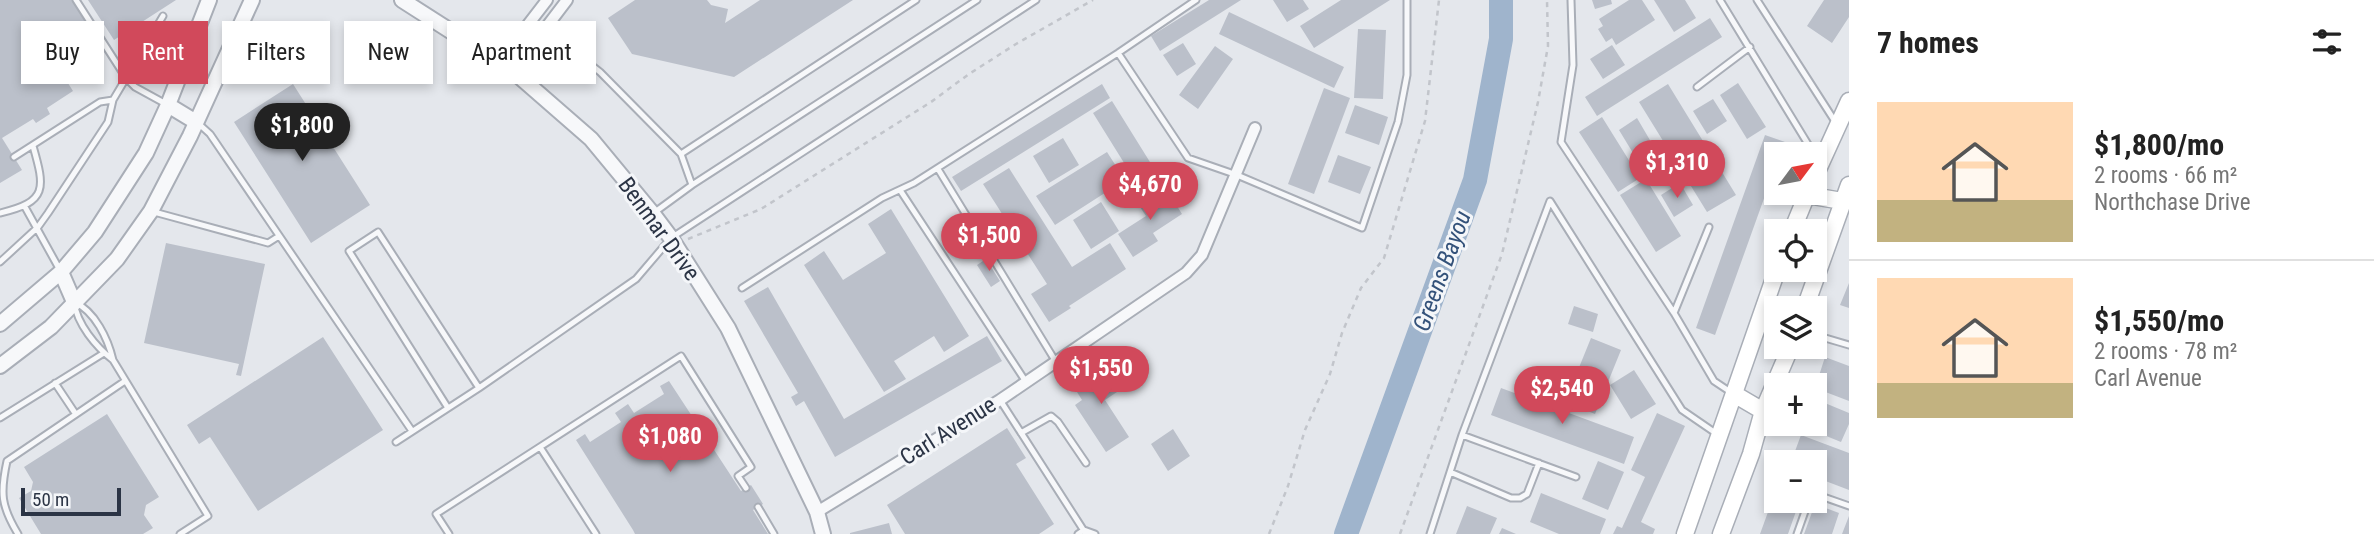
<!DOCTYPE html>
<meta charset="utf-8">
<style>
:root{--surface:#fff;--page:#f2f2f2;--text:#222;--muted:#767676;--line:#e0e0e0;--accent:#d1495b}
body{margin:0;font-family:"Roboto Condensed",sans-serif;background:var(--page);color:var(--text);height:100vh;display:flex;flex-direction:column;font-size:26px;white-space:nowrap}
*{box-sizing:border-box;margin:0}
p{font-size:23px;color:var(--muted)}
.icon{flex:none;width:38px;height:38px;fill:none;stroke:currentColor;stroke-width:2;stroke-linecap:round;stroke-linejoin:round}
.map{position:relative;flex:1;overflow:hidden}
.drawer{display:flex;flex-direction:column;background:var(--surface);width:525px}
.drawer>*{flex:none}
.hud{position:absolute;left:21px;top:21px;width:665px;height:63px;display:flex;gap:14px}
.needle{width:46px;rotate:58deg}
.controls{position:absolute;left:1764px;top:142px;display:grid;gap:14px}
.controls a{display:grid;place-items:center;width:63px;height:63px;border-radius:0px;background:var(--surface);box-shadow:0 4px 10px #0003;font-size:35px}
.scale{position:absolute;left:21px;bottom:18px;width:100px;box-sizing:border-box;padding-left:7px;border:4px solid #2b3445;border-top:0;font-size:19px;line-height:24px;white-space:nowrap;color:#2b3445;-webkit-text-stroke:5px #f4f6f9;paint-order:stroke}
.price{position:absolute;translate:-50% -60px;padding:0 16px;border-radius:24px;background:var(--accent);color:#fff;font-size:23px;line-height:46px;filter:drop-shadow(0 2px 4px #0008)}
.price::after{content:'';position:absolute;left:50%;top:42px;width:21px;height:16px;margin-left:-10px;background:inherit;clip-path:polygon(0 0,100% 0,50% 100%)}
.price.on{background:#222;color:#fff}
ul{padding:0;list-style:none}
li{display:flex;align-items:center;gap:21px;height:175px;padding:0 28px}
li+li{border-top:2px solid var(--line)}
li span{display:grid;place-items:center;flex:none;width:196px;height:140px;border-radius:0px;color:#555}
li>.icon{margin-inline-start:auto}
span .icon{width:84px;height:84px;fill:#fffc;stroke-width:1}
li b{font-size:30px}
h2{display:flex;justify-content:space-between;align-items:center;height:84px;padding:0 28px;font-size:30px}
.pill{padding:0 24px;border-radius:0px;background:var(--surface);box-shadow:0 4px 10px #0003;font-size:24px;line-height:63px}
.pill.on{background:var(--accent);color:#fff}
main{display:flex;flex:1;min-height:0}
.map>svg:first-child{display:block}
.lines{fill:none;stroke-linecap:round;stroke-linejoin:round}
.river{stroke:#9fb4cc;stroke-width:24}
.building{fill:#bbc0ca}
.service-casing{stroke:#a9aeb7;stroke-width:9}
.minor-casing{stroke:#a9aeb7;stroke-width:14}
.tertiary-casing{stroke:#a9aeb7;stroke-width:18}
.secondary-casing{stroke:#a9aeb7;stroke-width:19}
.path{stroke:#c2c5cb;stroke-width:2.5;stroke-dasharray:5 5;stroke-linecap:butt}
.service{stroke:#f7f8fa;stroke-width:5}
.minor{stroke:#f7f8fa;stroke-width:10}
.tertiary{stroke:#f7f8fa;stroke-width:14}
.secondary{stroke:#fff;stroke-width:16}
.labels{text-anchor:middle;dominant-baseline:central;stroke-width:6;stroke-linejoin:round;paint-order:stroke}
.street-label{font-size:23px;fill:#2b3445;stroke:#f4f6f9}
.water-label{font-size:24px;font-style:italic;fill:#34527a;stroke:#f4f6f9}
</style>
<main>
<div class="map">
<svg width="1849" height="534" viewBox="0 0 1849 534">
<rect width="100%" height="100%" fill="#e4e7ec"/>
<g class="lines">
<path class="river" d="M1346,534l129,-354 26,-141v-39"/>
</g>
<path class="building" d="M0,0h73l22,35 -12,8 12,19 -29,18 7,11 -26,17 3,6 -14,9 -3,-4 -31,19 20,32 -22,13z
M88,0h88l-62,40z
M635,0h72l4,5 17,4 -3,14 35,-23h93l-119,77 -102,-23 -24,-36z
M1209,0h32l-81,51 -9,-15z
M1273,0h30l6,9 -22,13z
M1341,0h49l-76,48 -14,-22z
M1592,0h19l1,4 -17,5z
M1629,0h13l13,20 -39,25 -4,-7 -6,4 -8,-13 5,-3 -4,-7z
M1654,0h31l11,18 -22,14z
M1824,0h25v17l-17,26 -25,-17z
M1229,12l115,55 -10,21 -115,-54z
M1710,18l12,19 -125,79 -12,-19z
M1358,29l28,1 -3,69 -29,-1z
M1183,43l13,21 -19,12 -14,-21z
M1612,45l13,20 -22,14 -13,-20z
M1215,46l18,13 -35,50 -19,-14z
M1738,83l28,44 -19,12 -27,-44z
M293,84l77,121 -59,38 -77,-121z
M1102,84l8,14 -149,93 -9,-14z
M1668,84l68,111 -29,17 -68,-110z
M1324,88l26,10 -36,96 -26,-10z
M1713,99l14,22 -20,13 -14,-23z
M1112,101l51,82 -19,12 -51,-82z
M1355,105l33,12 -9,28 -34,-12z
M1602,117l38,61 -22,14 -39,-60z
M1637,118l17,29 -18,11 -17,-28z
M1765,135l20,7 -5,12h-4v11l-61,170 -19,-7z
M1063,138l16,27 -30,18 -16,-27z
M1107,152l18,28 -70,45 -19,-29z
M1338,155l33,12 -11,27 -32,-12z
M1009,168l63,99 38,-24 16,26 -57,37 2,2 -22,14 -18,-28 16,-10 -64,-100z
M1646,179l35,57 -25,16 -36,-57z
M1680,183l13,22 -19,12 -13,-22z
M1165,187l17,27 -29,19 5,8 -25,16 -15,-23 28,-18 -8,-12z
M1101,202l18,29 -28,18 -18,-29z
M891,209l78,127 -25,16 -10,-16 -40,25 12,18 -22,13 -80,-127 20,-14 19,29 43,-27 -18,-29z
M166,243l99,21 -24,112 -5,-1 3,-11 -95,-21z
M986,259l14,22 -9,6 -14,-22z
M1849,283v25l-9,-3z
M768,287l76,132 143,-83 15,25 -167,96 -31,-56 -8,5 -5,-9 7,-4 -54,-92z
M1574,306l24,8 -5,18 -25,-8z
M323,337l60,93 -125,81 -48,-74 -11,7 -12,-19z
M1591,338l30,12 -26,64 -30,-12z
M1825,357l24,9v35l-34,-13z
M1107,362l16,26 -18,12 24,37 -23,15 -31,-47 7,-5 -10,-16z
M1634,370l22,34 -25,15 -21,-34z
M669,381l72,110 10,-6 12,19 -10,6 15,24h-133l-2,-4 -57,-90 9,-6 5,8 31,-20 -6,-9 13,-9 6,9 30,-19 -4,-8z
M1501,388l133,49 -10,27 -133,-49z
M1820,401l29,12v11l-8,18 -32,-13 2,-5h4v-9z
M1657,413l28,13 -44,96 14,7 -2,5h-40l4,-8 5,2 23,-51 -14,-7z
M107,414l52,83 -13,8 -2,10 9,13 -10,6h-102l-22,-36 12,-7 2,-9 -9,-15z
M1007,428l19,30 -10,6 38,60 -15,10h-134l-18,-29z
M1173,429l17,27 -22,15 -17,-27z
M1801,435l48,18v37l-34,-13v-15h-24z
M1598,461l26,11 -16,38 -26,-11z
M1776,490v10h24l-12,34h-28z
M1541,493l65,26 -6,15h-41l-29,-12z
M1815,504l24,9 -7,21h-28z
M1467,506l30,12 -7,16h-34z
M1849,516v18h-7z
M889,523l3,11h-42v-1z
M1502,528l14,6h-17z"/>
<g class="lines">
<g class="service-casing">
<path id="service" d="M76,0l50,78 9,9 31,17
M1571,0l2,65 -12,77 113,171 40,68 18,12
M1720,0l94,154
M1757,0l79,123
M545,29l55,43 81,82 235,-154
M1118,53l70,105 49,17 125,53 36,-106 9,-47v-75
M1697,87l53,-40
M199,124l11,10 202,297
M681,154l11,31
M14,157l86,-55 13,-2
M938,169l118,193
M900,190l126,192
M25,207l36,65
M154,212l114,31 11,-7
M655,212l37,-27 285,-185
M0,213c48,-11 45,-25 33,-67
M0,262l38,-35 10,-14 60,-91 5,-22 50,-84
M742,288l140,-90 32,-15 204,-130 78,-53
M74,302c21,9 34,37 39,58 -17,-13 -36,-36 -39,-58z
M1674,313l35,-86
M1815,335l34,10
M113,360l95,156 -28,18
M55,383l20,30
M1000,400l86,134
M448,408l-99,-157 29,-19 101,156
M0,418l104,-65
M1021,433l30,-17 7,6 28,41
M1462,435l114,42
M396,442l83,-54 157,-109 35,-41 365,-238
M540,447l56,87
M1450,472l61,26h9l7,-4 12,-31
M1815,494l34,12
M758,507l16,27
M18,534c-17,-28 -18,-41 -11,-73l118,-80
M449,534l-13,-20 245,-158 70,111 -13,9 8,12
M1078,534l6,-4 11,4
M1430,534l32,-99 88,-234 132,209 35,24
M1797,534l12,-34"/>
</g>
<g class="minor-casing">
<path id="minor" d="M500,61l47,-61
M513,71l54,-71
M817,512l183,-112 186,-127 16,-18 53,-127"/>
</g>
<g class="tertiary-casing">
<path id="tertiary" d="M402,0l111,71 78,68 62,75 18,24 57,90 89,184 6,22
M168,105l28,17
M61,272l13,30
M0,324l61,-52 34,-40 51,-79 22,-48 41,-105
M0,366l51,-39 66,-68 34,-48 39,-75 62,-136"/>
</g>
<g class="secondary-casing">
<path id="secondary" d="M1815,176l34,-75
M1807,195l35,6
M1792,231l16,-39
M1805,308l44,-123
M1734,394l29,17
M1685,534l92,-264
M1721,534l30,-80 12,-43 28,-65"/>
</g>
<path class="path" d="M688,239l73,-30 170,-107 38,-28 47,-30 77,-44
M1269,534l19,-48 17,-56 25,-56 12,-41 19,-45 23,-30 41,-137 14,-121
M1400,534l102,-280 36,-152 10,-56 -1,-46"/>
<use href="#service" class="service"/>
<use href="#minor" class="minor"/>
<use href="#tertiary" class="tertiary"/>
<use href="#secondary" class="secondary"/>
</g>
<g class="labels">
<g class="street-label">
<text transform="translate(659 229) rotate(54)">Benmar Drive</text>
<text transform="translate(948 431) rotate(-32)">Carl Avenue</text>
</g>
<g class="water-label">
<text transform="translate(1442 271) rotate(-70)">Greens Bayou</text>
</g>
</g>
</svg>
<div class="controls">
<a><svg class="needle" viewBox="-14 -14 28 28"><path d="M0-13l5 13h-10z" fill="#e53935"/><path d="M0 13l5-13h-10z" fill="#767676"/></svg></a>
<a><svg class="icon" aria-label="locate" viewBox="0 0 24 24"><circle cx="12" cy="12" r="6"/><path d="M12 2v4M12 18v4M2 12h4M18 12h4"/></svg></a>
<a><svg class="icon" aria-label="layers" viewBox="0 0 24 24"><path d="M12 4l9 5-9 5-9-5zM3 14l9 5 9-5"/></svg></a>
<a>+</a>
<a>−</a>
</div>
<div class="scale">50 m</div>
<b class="price on" style="left:302px;top:163px">$1,800</b>
<b class="price" style="left:1677px;top:200px">$1,310</b>
<b class="price" style="left:1150px;top:222px">$4,670</b>
<b class="price" style="left:989px;top:273px">$1,500</b>
<b class="price" style="left:1101px;top:406px">$1,550</b>
<b class="price" style="left:1562px;top:426px">$2,540</b>
<b class="price" style="left:670px;top:474px">$1,080</b>
<div class="hud">
<a class="pill">Buy</a>
<a class="pill on">Rent</a>
<a class="pill">Filters</a>
<a class="pill">New</a>
<a class="pill">Apartment</a>
</div>
</div>
<section class="drawer">
<h2>7 homes<svg class="icon" aria-label="filters" viewBox="0 0 24 24"><path d="M4 7h16M4 17h16"/><circle cx="9" cy="7" r="2"/><circle cx="15" cy="17" r="2"/></svg></h2>
<ul>
<li><span style="background:linear-gradient(#ffd9b3 70%,#c2b280 0)"><svg class="icon" aria-label="home" viewBox="0 0 24 24"><path d="M3 11l9-7 9 7M6 9v11h12V9"/></svg></span><div><b>$1,800/mo</b><p>2 rooms · 66 m²</p><p>Northchase Drive</p></div></li>
<li><span style="background:linear-gradient(#ffd9b3 75%,#c2b280 0)"><svg class="icon" aria-label="home" viewBox="0 0 24 24"><path d="M3 11l9-7 9 7M6 9v11h12V9"/></svg></span><div><b>$1,550/mo</b><p>2 rooms · 78 m²</p><p>Carl Avenue</p></div></li>
</ul>
</section>
</main>
